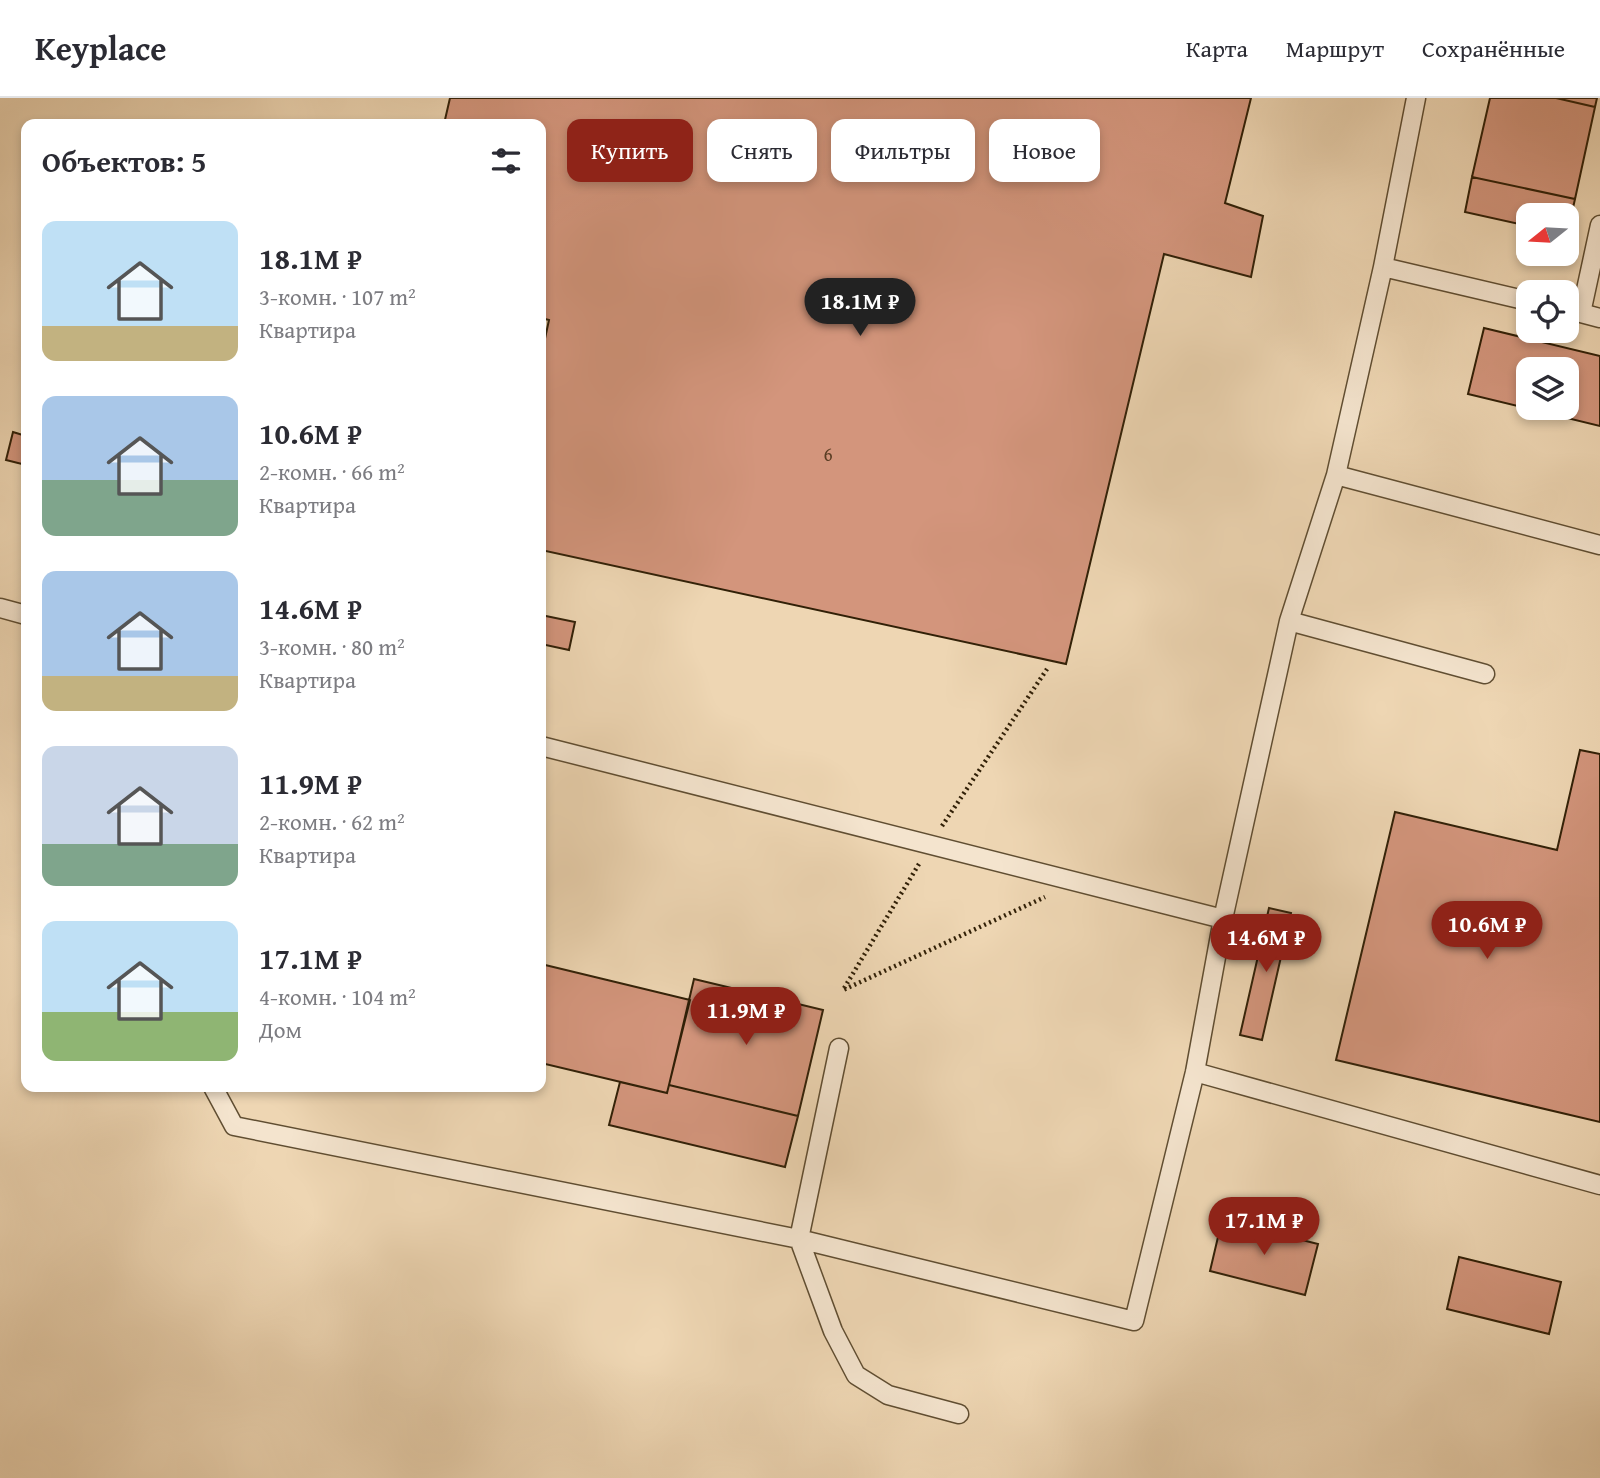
<!DOCTYPE html>
<html lang="ru">
<meta charset="utf-8">
<style>
:root{--surface:#fff;--page:#f2f2f3;--text:#2b2b33;--muted:#7c7c81;--line:#e1e1e2;--accent:#8f2418}
body{margin:0;font-family:"Gentium Book Plus",serif;background:var(--page);color:var(--text);height:100vh;display:flex;flex-direction:column;font-size:26px;white-space:nowrap}
*{box-sizing:border-box;margin:0}
p{font-size:23px;color:var(--muted)}
.icon{flex:none;width:38px;height:38px;fill:none;stroke:currentColor;stroke-width:2;stroke-linecap:round;stroke-linejoin:round}
.map{position:relative;flex:1;overflow:hidden}
.details{position:absolute;left:21px;top:21px;width:525px;height:973px;display:flex;flex-direction:column;background:var(--surface);border-radius:14px;box-shadow:0 4px 10px #0003}
.details>*{flex:none}
.top-card{position:absolute;left:567px;top:21px;width:665px;height:63px;display:flex;gap:14px}
.needle{width:46px;rotate:252deg}
.buttons{position:absolute;left:1516px;top:105px;display:grid;gap:14px}
.buttons a{display:grid;place-items:center;width:63px;height:63px;border-radius:14px;background:var(--surface);box-shadow:0 4px 10px #0003;font-size:35px}
.price{position:absolute;translate:-50% -60px;padding:0 16px;border-radius:24px;background:var(--accent);color:#fff;font-size:23px;line-height:46px;filter:drop-shadow(0 2px 4px #0008)}
.price::after{content:'';position:absolute;left:50%;top:42px;width:21px;height:16px;margin-left:-10px;background:inherit;clip-path:polygon(0 0,100% 0,50% 100%)}
.price.selected{background:#222;color:#fff}
ul{padding:0;list-style:none}
li{display:flex;align-items:center;gap:21px;height:175px;padding:0 21px}
li span{display:grid;place-items:center;flex:none;width:196px;height:140px;border-radius:14px;color:#555}
li>.icon{margin-inline-start:auto}
span .icon{width:84px;height:84px;fill:#fffc;stroke-width:1}
li b{font-size:30px}
h2{display:flex;justify-content:space-between;align-items:center;height:84px;padding:0 21px;font-size:30px}
.pill{padding:0 24px;border-radius:14px;background:var(--surface);box-shadow:0 4px 10px #0003;font-size:24px;line-height:63px}
.pill.selected{background:var(--accent);color:#fff}
header{display:flex;align-items:center;gap:42px;box-sizing:border-box;height:98px;padding:0 35px;background:var(--surface);border-bottom:2px solid var(--line)}
header strong{font-size:33px}
nav{display:flex;gap:38px;margin-inline-start:auto;font-size:24px}
.map>svg:first-child{display:block}
.building{fill:#d3957c;stroke:#312007;stroke-width:2;fill-rule:evenodd}
.lines{fill:none;stroke-linecap:round;stroke-linejoin:round}
.service-casing{stroke:#604e32;stroke-width:21}
.path{stroke:#312007;stroke-width:4.5;stroke-dasharray:2 3.5;stroke-linecap:butt}
.service{stroke:#f4e4ce;stroke-width:18}
.labels{text-anchor:middle;dominant-baseline:central;stroke-width:7;stroke-linejoin:round;paint-order:stroke}
.number-label{font-size:19px;fill:#5a3d24}
</style>
<header>
<strong>Keyplace</strong>
<nav><a>Карта</a><a>Маршрут</a><a>Сохранённые</a></nav>
</header>
<div class="map">
<svg width="1600" height="1380" viewBox="0 0 1600 1380">
<rect width="100%" height="100%" fill="#eed6b3"/>
<filter id="stains"><feTurbulence type="fractalNoise" baseFrequency=".00286" numOctaves="4"/><feColorMatrix values="0 0 0 0 .2 0 0 0 0 .09 0 0 0 0 .02 0 0 0 .5 -.17"/></filter>
<radialGradient id="worn" r=".72"><stop offset=".6" stop-color="#630" stop-opacity="0"/><stop offset="1" stop-color="#630" stop-opacity=".3"/></radialGradient>
<path class="building" d="M450,0h801l-26,105 38,13 -12,61 -87,-23 -98,410 -525,-114v-193l8,-37 -8,-2v-194h-97z
M1490,0h66l39,9 -20,92 -103,-22z
M1556,0h41l-2,9z
M1472,79l103,22 -8,35 -1,-19h-38v11l-63,-14z
M1484,230l116,28v70l-132,-32zM1528,271h38v39h-38z
M13,334l13,4v29l-20,-5z
M541,517l34,7 -6,28 -28,-6z
M1580,652l20,4v368l-264,-62 59,-248 162,38z
M1269,810l22,5 -29,127 -22,-5z
M541,866l149,36 -23,93 -126,-30z
M694,881l129,31 -25,106 -129,-31z
M620,984l47,11 2,-8 129,31 -13,51 -176,-42z
M1222,1122l96,24 -13,51 -95,-24z
M1459,1159l102,25 -12,52 -102,-25z"/>
<g class="lines">
<g class="service-casing">
<path id="service" d="M1383,169l145,34
M1566,211l15,4 19,-88
M1581,215l19,5
M1336,377l264,70
M0,510l26,7
M1289,523l196,53
M541,648l682,173
M839,950l-40,191 34,92 23,44 32,20 71,19
M1195,974l405,113
M213,989l21,39 565,113 335,82 61,-249 28,-153 66,-298 47,-146 47,-208 33,-169"/>
</g>
<path class="path" d="M942,728l107,-160
M919,766l-76,126 202,-93"/>
<use href="#service" class="service"/>
</g>
<g class="labels">
<g class="number-label">
<text x="828" y="356">6</text>
</g>
</g>
<rect width="100%" height="100%" filter="url(#stains)"/>
<rect width="100%" height="100%" fill="url(#worn)"/>
</svg>
<div class="buttons">
<a><svg class="needle" viewBox="-14 -14 28 28"><path d="M0-13l5 13h-10z" fill="#e53935"/><path d="M0 13l5-13h-10z" fill="#7c7c81"/></svg></a>
<a><svg class="icon" aria-label="locate" viewBox="0 0 24 24"><circle cx="12" cy="12" r="6"/><path d="M12 2v4M12 18v4M2 12h4M18 12h4"/></svg></a>
<a><svg class="icon" aria-label="layers" viewBox="0 0 24 24"><path d="M12 4l9 5-9 5-9-5zM3 14l9 5 9-5"/></svg></a>
</div>
<b class="price selected" style="left:860px;top:240px">18.1M ₽</b>
<b class="price" style="left:1487px;top:863px">10.6M ₽</b>
<b class="price" style="left:1266px;top:876px">14.6M ₽</b>
<b class="price" style="left:746px;top:949px">11.9M ₽</b>
<b class="price" style="left:1264px;top:1159px">17.1M ₽</b>
<div class="top-card">
<a class="pill selected">Купить</a>
<a class="pill">Снять</a>
<a class="pill">Фильтры</a>
<a class="pill">Новое</a>
</div>
<section class="details">
<h2>Объектов: 5<svg class="icon" aria-label="filters" viewBox="0 0 24 24"><path d="M4 7h16M4 17h16"/><circle cx="9" cy="7" r="2"/><circle cx="15" cy="17" r="2"/></svg></h2>
<ul>
<li><span style="background:linear-gradient(#bfe0f5 75%,#c2b280 0)"><svg class="icon" aria-label="home" viewBox="0 0 24 24"><path d="M3 11l9-7 9 7M6 9v11h12V9"/></svg></span><div><b>18.1M ₽</b><p>3-комн. · 107 m²</p><p>Квартира</p></div></li>
<li><span style="background:linear-gradient(#a9c7e8 60%,#7fa58c 0)"><svg class="icon" aria-label="home" viewBox="0 0 24 24"><path d="M3 11l9-7 9 7M6 9v11h12V9"/></svg></span><div><b>10.6M ₽</b><p>2-комн. · 66 m²</p><p>Квартира</p></div></li>
<li><span style="background:linear-gradient(#a9c7e8 75%,#c2b280 0)"><svg class="icon" aria-label="home" viewBox="0 0 24 24"><path d="M3 11l9-7 9 7M6 9v11h12V9"/></svg></span><div><b>14.6M ₽</b><p>3-комн. · 80 m²</p><p>Квартира</p></div></li>
<li><span style="background:linear-gradient(#c9d6e8 70%,#7fa58c 0)"><svg class="icon" aria-label="home" viewBox="0 0 24 24"><path d="M3 11l9-7 9 7M6 9v11h12V9"/></svg></span><div><b>11.9M ₽</b><p>2-комн. · 62 m²</p><p>Квартира</p></div></li>
<li><span style="background:linear-gradient(#bfe0f5 65%,#8fb573 0)"><svg class="icon" aria-label="home" viewBox="0 0 24 24"><path d="M3 11l9-7 9 7M6 9v11h12V9"/></svg></span><div><b>17.1M ₽</b><p>4-комн. · 104 m²</p><p>Дом</p></div></li>
</ul>
</section>
</div>
